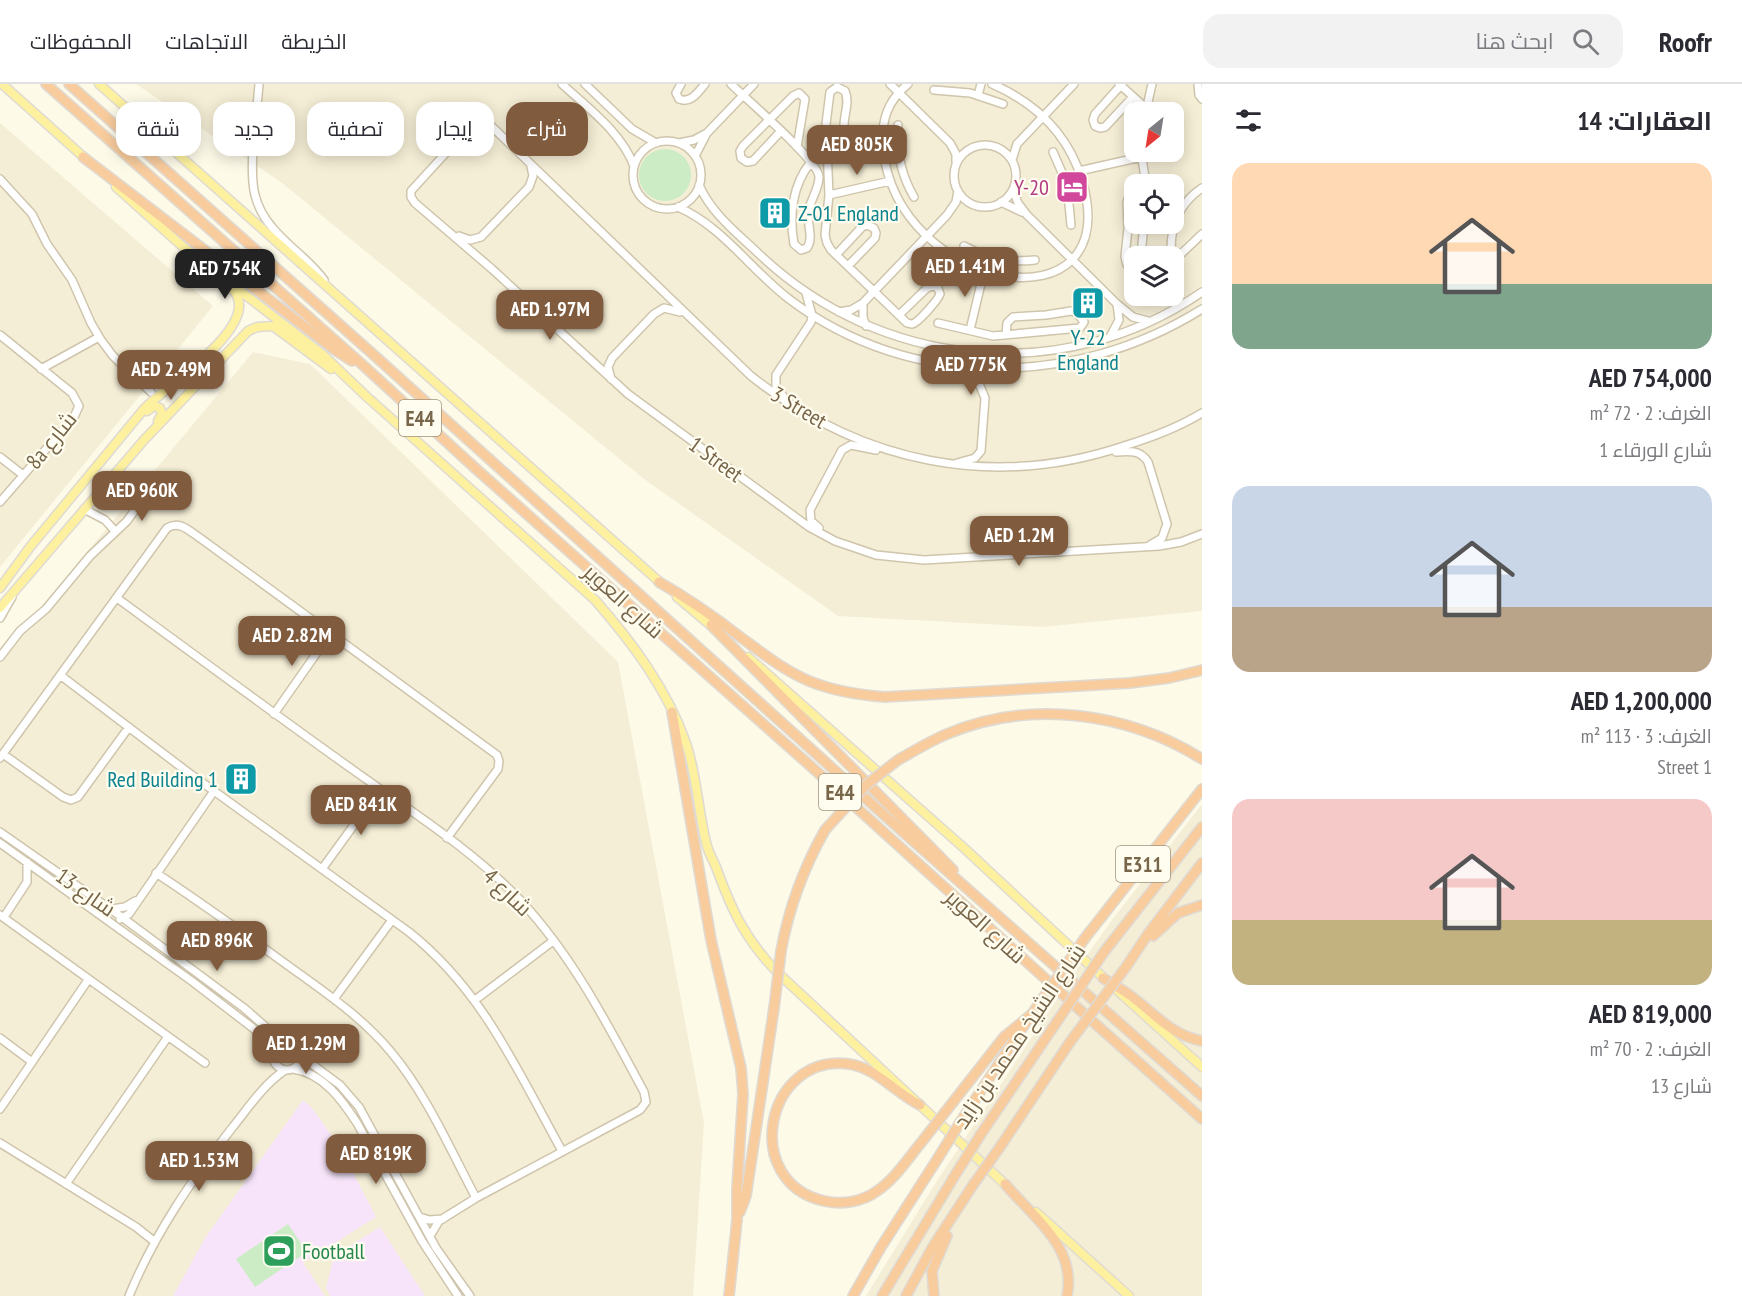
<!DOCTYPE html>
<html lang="ar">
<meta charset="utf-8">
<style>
:root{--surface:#fff;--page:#f2f2f3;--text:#2b2b33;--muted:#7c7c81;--line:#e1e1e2;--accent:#815b3d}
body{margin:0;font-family:"PT Sans Narrow",Cairo,sans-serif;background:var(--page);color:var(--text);direction:rtl;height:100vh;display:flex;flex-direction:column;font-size:22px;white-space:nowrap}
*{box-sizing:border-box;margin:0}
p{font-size:20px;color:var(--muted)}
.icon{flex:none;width:33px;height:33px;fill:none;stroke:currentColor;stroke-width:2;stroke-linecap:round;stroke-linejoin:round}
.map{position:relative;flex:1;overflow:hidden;direction:ltr}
.details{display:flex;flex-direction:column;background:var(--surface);width:540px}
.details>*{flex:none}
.hud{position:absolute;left:18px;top:18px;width:570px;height:54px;direction:rtl;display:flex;gap:12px}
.needle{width:39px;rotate:210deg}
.fabs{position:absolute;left:1124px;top:18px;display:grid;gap:12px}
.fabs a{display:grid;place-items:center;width:60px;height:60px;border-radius:12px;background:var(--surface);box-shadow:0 3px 15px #0003;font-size:30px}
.price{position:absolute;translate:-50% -51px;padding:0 14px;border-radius:12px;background:var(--accent);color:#fff;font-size:20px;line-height:39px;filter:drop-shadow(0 2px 3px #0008)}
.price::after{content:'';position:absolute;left:50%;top:36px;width:18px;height:14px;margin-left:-9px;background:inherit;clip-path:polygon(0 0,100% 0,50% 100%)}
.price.on{background:#222;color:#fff}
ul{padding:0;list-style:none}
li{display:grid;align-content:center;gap:12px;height:318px;padding:0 30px}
li span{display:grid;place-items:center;height:186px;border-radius:18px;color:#555}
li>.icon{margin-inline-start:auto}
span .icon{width:108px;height:108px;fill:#fffc;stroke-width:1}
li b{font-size:26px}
h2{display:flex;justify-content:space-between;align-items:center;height:72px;padding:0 30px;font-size:26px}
.pill{padding:0 21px;border-radius:18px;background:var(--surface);box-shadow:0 3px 15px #0003;font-size:21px;line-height:54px}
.pill.on{background:var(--accent);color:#fff}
header{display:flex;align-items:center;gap:36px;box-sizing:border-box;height:84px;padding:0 30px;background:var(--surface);border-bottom:2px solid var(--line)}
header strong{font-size:28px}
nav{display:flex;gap:33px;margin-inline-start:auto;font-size:21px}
.search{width:420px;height:54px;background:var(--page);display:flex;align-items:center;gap:15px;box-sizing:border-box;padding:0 21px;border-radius:18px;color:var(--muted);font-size:22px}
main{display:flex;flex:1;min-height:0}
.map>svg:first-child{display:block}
.residential{fill:#f5eed6;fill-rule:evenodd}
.education{fill:#f7e4fa}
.green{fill:#cbecc5}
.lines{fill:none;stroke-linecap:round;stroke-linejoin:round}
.minor-casing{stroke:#cfc5ac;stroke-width:10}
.major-casing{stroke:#dfdad4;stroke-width:11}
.highway-casing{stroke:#dfdad4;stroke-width:12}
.minor{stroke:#fff;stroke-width:7}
.major{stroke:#fdf19f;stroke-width:8}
.highway{stroke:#f8cc9d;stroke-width:9}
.highway-bridge-casing{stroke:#dfdad4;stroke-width:12;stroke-linecap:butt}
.highway-bridge{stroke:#f8cc9d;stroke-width:9}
.labels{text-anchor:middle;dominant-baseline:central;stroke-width:4.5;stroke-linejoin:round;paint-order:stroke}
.shield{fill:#fffdef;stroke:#a0937c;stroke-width:1.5}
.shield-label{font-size:21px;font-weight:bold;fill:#78664a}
.hotel-label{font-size:22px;fill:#b23c85;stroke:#fffdef;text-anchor:end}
.culture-label{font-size:22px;fill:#0d838f;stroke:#fffdef;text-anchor:start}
.street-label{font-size:22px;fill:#78664a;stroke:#fffdef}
.leisure-label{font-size:22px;fill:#27864d;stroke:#fffdef;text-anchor:start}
</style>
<header>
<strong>Roofr</strong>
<div class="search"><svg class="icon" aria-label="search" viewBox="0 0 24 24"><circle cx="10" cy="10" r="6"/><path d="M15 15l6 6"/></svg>ابحث هنا</div>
<nav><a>الخريطة</a><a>الاتجاهات</a><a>المحفوظات</a></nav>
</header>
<main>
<section class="details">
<h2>العقارات: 14<svg class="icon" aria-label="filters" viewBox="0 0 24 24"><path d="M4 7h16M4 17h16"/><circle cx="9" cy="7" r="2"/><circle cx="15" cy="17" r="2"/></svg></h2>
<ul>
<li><span style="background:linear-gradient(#ffd9b3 65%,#7fa58c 0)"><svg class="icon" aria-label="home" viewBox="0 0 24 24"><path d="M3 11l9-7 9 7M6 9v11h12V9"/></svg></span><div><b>AED 754,000</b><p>الغرف: 2 · 72 m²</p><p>شارع الورقاء 1</p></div></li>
<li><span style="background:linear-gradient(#c9d6e8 65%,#b9a48a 0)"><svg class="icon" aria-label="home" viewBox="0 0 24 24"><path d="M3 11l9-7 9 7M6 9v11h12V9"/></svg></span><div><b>AED 1,200,000</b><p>الغرف: 3 · 113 m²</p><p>1 Street</p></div></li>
<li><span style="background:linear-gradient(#f6c9c9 65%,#c2b280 0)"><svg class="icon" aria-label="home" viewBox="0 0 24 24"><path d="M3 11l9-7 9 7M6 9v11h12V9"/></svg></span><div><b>AED 819,000</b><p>الغرف: 2 · 70 m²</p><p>شارع 13</p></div></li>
</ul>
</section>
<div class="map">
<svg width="1202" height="1212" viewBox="0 0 1202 1212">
<rect width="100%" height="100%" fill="#fdfae8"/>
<path class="residential" d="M136,0h1066v527l-160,16 -204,-11 -194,-137 -362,-296zM1134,28h39v40h-39zM1134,100h39v40h-39zM1134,172h39v40h-39z
M0,39l213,183 -213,261z
M253,268l57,12 308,298 86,461 -11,173h-693v-639z
M1202,720v492h-336l69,-112 138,-209 39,-55z"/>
<path class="education" d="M303,1016l10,9 29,42 34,66 -73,46 22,33h-152l32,-58z
M380,1143l45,69h-95l-4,-8 8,-32z"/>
<path class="green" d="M639 91a26 26 0 1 1 52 0a26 26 0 1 1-52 0Z
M288,1140l19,28 -52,35 -19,-28z"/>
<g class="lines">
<g class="minor-casing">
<path id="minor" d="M259,0c-2,29 -11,84 -4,111 3,12 9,23 17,32 16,20 37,32 52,53
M562,0c27,25 59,48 72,82
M585,0l47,45 24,14
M681,0l-5,9 3,6c12,5 19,-7 26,-15
M731,0c15,15 88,77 88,93 0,12 -9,24 -11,35 -1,12 6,26 -1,36l-6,2 -7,-6c-5,-28 -2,-59 17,-82
M890,0l60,59 6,11v8
M908,0c-21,17 -27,37 -25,64 14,145 244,185 199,32 -14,-46 -46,-77 -90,-96
M1119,0l28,25
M1122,0l-27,30 -2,6 2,6 5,2 5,-1 28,-30
M1198,0l1,11 3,4
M934,6l36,3 33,11
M978,11l3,-11
M1146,27l6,-27
M898,41c-2,26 3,50 16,72
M781,47l-28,30 -6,1 -6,-4 -1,-7 3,-5 50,-50 6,-3 6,6 -8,48
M633 91a34 34 0 1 1 68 0a34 34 0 1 1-68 0Z
M679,59l15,-3 11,-6
M954 92a31 31 0 1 1 62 0a31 31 0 1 1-62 0Z
M1053,68l14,32 4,41
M1141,68l5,32
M695,72l12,-23 47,-49
M828,74l15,-2c5,-9 0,-20 1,-30 0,-12 6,-24 1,-35l-8,-4 -7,5 -4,32 3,71 -4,40 2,8 4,7 76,73c2,0 3,1 5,1 6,-1 26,-24 28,-30l-2,-6 -5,-2 -6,2 -28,27
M1012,76l5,-16 57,-60
M1079,87l62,-14
M0,95l32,35 15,30 25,36 19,43 10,17 12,16 38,36
M699,101c12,28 38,48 59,68 121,116 305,135 444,39
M1202,104c-21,14 -31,36 -31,61l5,4h6l20,-19
M1013,106l5,13 9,12 90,89 16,13 15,4
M829,111l61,-14
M1134,111l-5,2 -2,5 1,26 -3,29 2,8 7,4
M1001,118l21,10
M678,123c44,19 73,63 111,92 121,92 287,89 413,10
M459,152l11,4 11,-3 48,-50 4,-11 -2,-10
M964,162c22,12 45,17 71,14
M836,171l26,-28 5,-2 7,3 2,5 -1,5 -27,28
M1141,172l3,-32
M863,219v14l3,9
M839,228l12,-2 12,-7 84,-88 9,-13 2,-11
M938,239l55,13 87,-8 4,-6 -7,-9 -6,-2 -25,4 -33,2 -6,6 -1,12
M970,246l14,-59
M0,251l72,58 7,13 -5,11 -74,85
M1110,253l9,-17 -2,-16
M41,285l58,-32
M944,286l27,7 9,9 5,12 -4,53 -6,7 -18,5
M611,295l-3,-12 4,-9 42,-44 10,-6 16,4
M783,312l-7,-10v-11l35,-53 1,-7 -6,-22
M1202,329c-23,14 -49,24 -75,32 -134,46 -266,18 -376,-69l-267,-257 -9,2 -64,70v6l4,6 77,66 136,125 181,133 26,14 41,14 48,5 235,-14 22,-4 21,-8
M1116,368c14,-1 24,-2 32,10l19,62 -5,14 -12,7
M0,373l23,18
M84,425l21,11 10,11
M819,444l-8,-7 -1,-11 32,-60 9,-5 25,5
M117,514c79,58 159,117 239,174 56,40 118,79 165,129 52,56 87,124 123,191l2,10 -6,8 -164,88 -37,23 -9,15
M0,534l12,-21
M0,573l20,-26 26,-22 44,-53 37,-35 20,-28
M60,591l125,95 224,162c74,59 108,138 153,219
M274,630l56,-80
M3,670l60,43 8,3 7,-3 51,-70
M0,674l167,-230c13,-8 22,3 33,10l297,217 2,6 -1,8 -51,69
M0,748l123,86 121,90 40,35
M0,759l193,139 65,50 16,21
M322,785l58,-80
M156,789c46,30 90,62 134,94 36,26 73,51 101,85 36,43 59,97 85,146
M112,825l13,-2 10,-6
M0,831l205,148
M4,833l23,-35v-20
M120,835l9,-5 85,-123
M334,915l58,-79
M475,916l78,-59
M0,954l32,24
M273 972a14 14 0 1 1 28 0a14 14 0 1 1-28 0Z
M301,972l39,29 19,22 77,141 34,48
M293,985c30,4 49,31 64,54l65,118 36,55
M0,1025l88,-129
M0,1059l136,84 19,15
M66,1100l101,-146
M420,1133l9,3 14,-1
M129,1212c26,-63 62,-115 103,-168 17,-21 31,-43 53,-58"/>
</g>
<g class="major-casing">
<path id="major" d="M2,0l85,76
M99,0l564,501
M116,103l66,59 140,108 44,42 229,204c37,42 72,89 91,143 11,32 12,69 21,103 2,7 6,14 9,21 16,44 29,72 62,106l230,214
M147,327l7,-5 6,2 2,6 -4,7
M0,504l30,-41 114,-138c19,-21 123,-86 88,-120
M677,513l38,32
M0,524l144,-168 104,-109 9,-4 16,-1 58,43
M748,573l216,191 144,134
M1118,907l84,76
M1036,1128l93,84"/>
</g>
<g class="highway-casing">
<path id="highway" d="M46,0l319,283 110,101 340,302 266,241 121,108
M69,0l306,272 528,476 299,264
M83,73l252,193 17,11
M659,498c28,16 54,34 80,54 22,16 44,34 70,45 24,10 50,14 76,16l245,-14 39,-5 33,-8
M711,541l242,245
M672,628l39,228 30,128 2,26 -6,95v31l-8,76
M898,676c16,-9 32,-19 49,-26 83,-35 180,-22 255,25
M1153,852l25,-23 24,-8
M1085,854l117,-149
M781,867c8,-44 22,-82 44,-121
M1104,868l98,-125
M1126,883l22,-33 54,-71
M1103,894c9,6 19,11 28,18 24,18 40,39 71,45
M920,1021c-25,-12 -43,-37 -71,-41 -84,-11 -109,118 -25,137 18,4 38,1 53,-10 17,-11 30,-31 43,-47
M946,1027l58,-74 28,-23
M961,1037l68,-103
M981,1050l71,-105
M1000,1063l70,-105
M1005,1100c28,33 72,63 62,112
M740,1128l6,-16 28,-188
M853,1212l28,-49 57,-89
M882,1212l75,-124
M906,1212l26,-48 41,-63
M934,1212l-2,-25 15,-35"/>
</g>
<use href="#minor" class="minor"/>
<use href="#major" class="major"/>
<use href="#highway" class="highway"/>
<g class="highway-bridge-casing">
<path id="highway-bridge" d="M825,746l41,-45 32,-25
M774,924l7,-57
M1032,930l53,-76
M1052,945l52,-77
M1070,958l56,-75
M920,1060l26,-33
M938,1074l23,-37
M957,1088l24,-38
M973,1101l27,-38"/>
</g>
<use href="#highway-bridge" class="highway-bridge"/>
</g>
<defs>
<g id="hotel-square" transform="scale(1.725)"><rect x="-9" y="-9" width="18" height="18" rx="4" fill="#d1479c" stroke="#fffdef"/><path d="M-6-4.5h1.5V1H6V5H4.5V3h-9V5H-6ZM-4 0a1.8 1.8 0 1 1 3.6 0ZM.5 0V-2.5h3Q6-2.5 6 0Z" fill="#fff"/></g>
<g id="building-square" transform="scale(1.725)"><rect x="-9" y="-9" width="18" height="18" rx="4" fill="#0f9aa8" stroke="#fffdef"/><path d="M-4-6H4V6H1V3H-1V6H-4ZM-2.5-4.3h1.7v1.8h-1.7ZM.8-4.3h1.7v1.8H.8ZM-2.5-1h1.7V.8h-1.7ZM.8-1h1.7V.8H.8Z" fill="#fff"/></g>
<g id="stadium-square" transform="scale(1.725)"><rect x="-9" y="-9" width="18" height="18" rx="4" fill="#2e9e5b" stroke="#fffdef"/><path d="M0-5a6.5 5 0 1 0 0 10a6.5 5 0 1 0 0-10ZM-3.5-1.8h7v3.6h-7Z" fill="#fff"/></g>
</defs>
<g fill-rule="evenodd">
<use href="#hotel-square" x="1072" y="103"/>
<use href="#building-square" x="775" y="129"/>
<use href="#building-square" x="1088" y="219"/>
<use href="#building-square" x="241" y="695"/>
<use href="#stadium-square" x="279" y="1167"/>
</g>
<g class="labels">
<g class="shield">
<rect x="399" y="316" width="42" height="36" rx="4.5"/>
<rect x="819" y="690" width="42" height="36" rx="4.5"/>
<rect x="1116" y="762" width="54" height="36" rx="4.5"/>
</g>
<g class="shield-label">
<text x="420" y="334">E44</text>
<text x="840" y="708">E44</text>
<text x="1143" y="780">E311</text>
</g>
<g class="hotel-label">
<text x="1049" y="103">Y-20</text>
</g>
<g class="culture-label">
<text x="798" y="129">Z-01 England</text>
<text x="1088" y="253" text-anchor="middle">Y-22<tspan x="1088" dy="25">England</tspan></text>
<text x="218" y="695" text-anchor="end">Red Building 1</text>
</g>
<g class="street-label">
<text transform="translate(799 323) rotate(31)">3 Street</text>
<text transform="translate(51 356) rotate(-51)">8a شارع</text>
<text transform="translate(716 375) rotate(36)">1 Street</text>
<text transform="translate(624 517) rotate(42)">شارع العوير</text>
<text transform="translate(86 808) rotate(35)">شارع 13</text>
<text transform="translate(508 808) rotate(44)">شارع 4</text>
<text transform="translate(986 842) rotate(42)">شارع العوير</text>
<text transform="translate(1019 952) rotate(-56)">شارع الشيخ محمد بن زايد</text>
</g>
<g class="leisure-label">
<text x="302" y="1167">Football</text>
</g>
</g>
</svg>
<div class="fabs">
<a><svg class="needle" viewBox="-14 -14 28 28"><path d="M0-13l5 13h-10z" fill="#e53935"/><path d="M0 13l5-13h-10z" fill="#7c7c81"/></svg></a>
<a><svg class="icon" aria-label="locate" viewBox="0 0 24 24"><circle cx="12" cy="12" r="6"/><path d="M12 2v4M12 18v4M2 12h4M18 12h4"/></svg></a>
<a><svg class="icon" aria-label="layers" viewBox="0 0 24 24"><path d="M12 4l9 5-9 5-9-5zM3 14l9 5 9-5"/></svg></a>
</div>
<b class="price" style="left:857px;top:92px">AED 805K</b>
<b class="price" style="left:965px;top:214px">AED 1.41M</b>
<b class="price on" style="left:225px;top:216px">AED 754K</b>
<b class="price" style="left:550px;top:257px">AED 1.97M</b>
<b class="price" style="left:971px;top:312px">AED 775K</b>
<b class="price" style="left:171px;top:317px">AED 2.49M</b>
<b class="price" style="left:142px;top:438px">AED 960K</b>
<b class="price" style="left:1019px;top:483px">AED 1.2M</b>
<b class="price" style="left:292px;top:583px">AED 2.82M</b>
<b class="price" style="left:361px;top:752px">AED 841K</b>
<b class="price" style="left:217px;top:888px">AED 896K</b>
<b class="price" style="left:306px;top:991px">AED 1.29M</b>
<b class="price" style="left:376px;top:1101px">AED 819K</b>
<b class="price" style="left:199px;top:1108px">AED 1.53M</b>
<div class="hud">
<a class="pill on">شراء</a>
<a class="pill">إيجار</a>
<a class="pill">تصفية</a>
<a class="pill">جديد</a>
<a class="pill">شقة</a>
</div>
</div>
</main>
